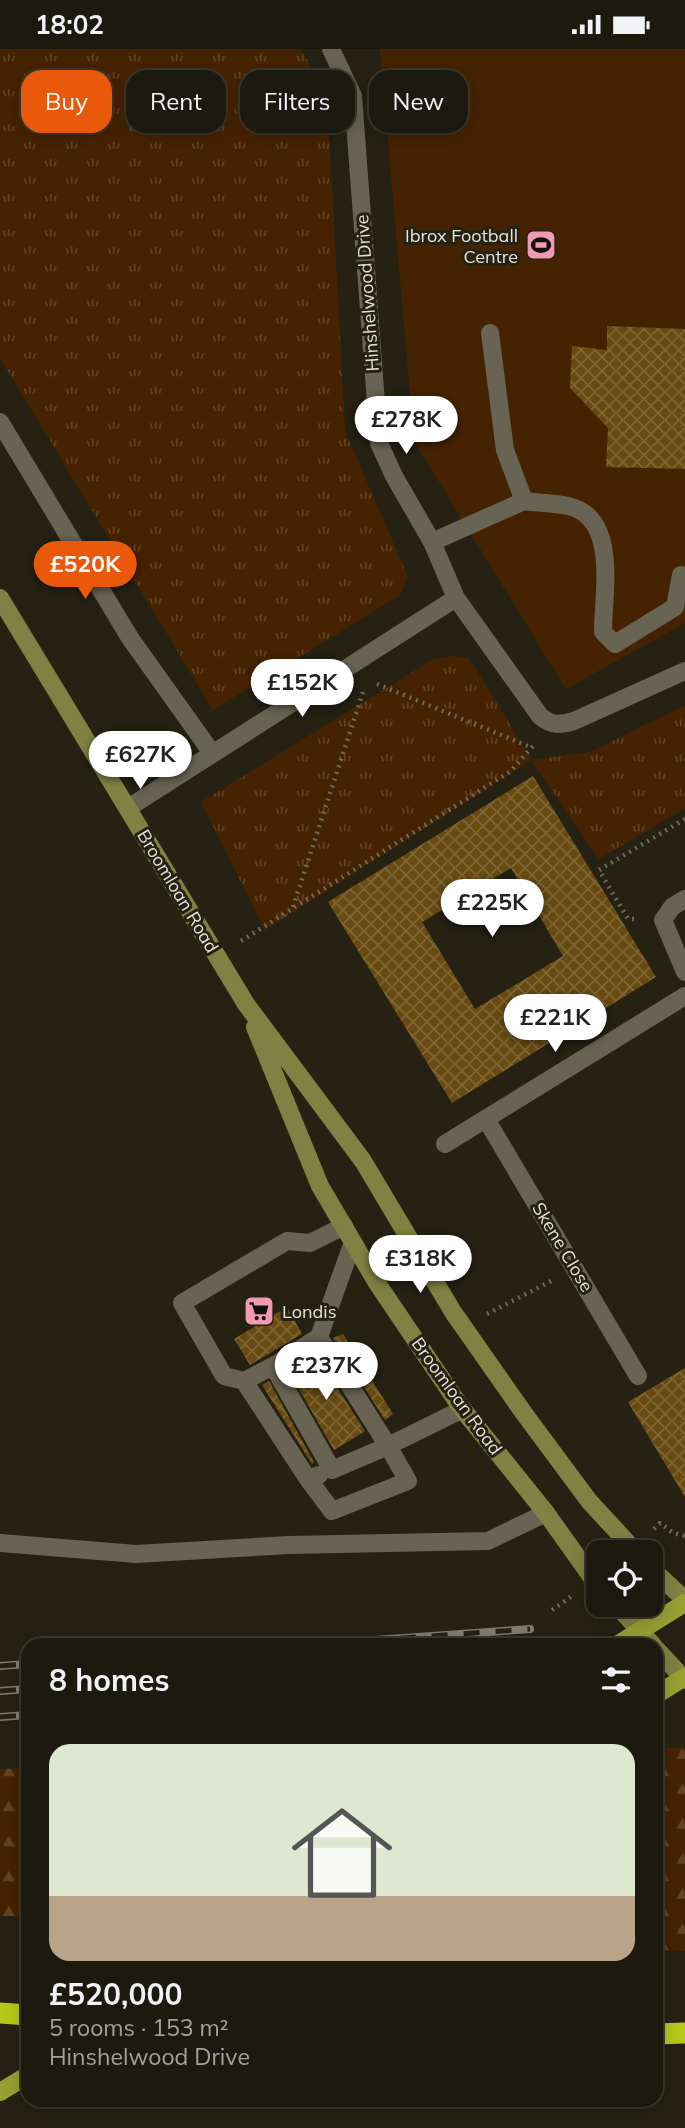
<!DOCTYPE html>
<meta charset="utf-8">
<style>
:root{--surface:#1c1a0e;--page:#29271c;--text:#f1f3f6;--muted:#a0a19e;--line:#3a382e;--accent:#ea580c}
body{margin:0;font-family:Mulish,sans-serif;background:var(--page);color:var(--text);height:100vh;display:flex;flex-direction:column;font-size:26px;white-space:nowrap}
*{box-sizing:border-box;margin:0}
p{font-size:23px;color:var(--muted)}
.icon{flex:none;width:38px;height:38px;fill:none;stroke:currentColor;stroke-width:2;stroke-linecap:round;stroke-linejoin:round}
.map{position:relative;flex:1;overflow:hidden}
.sheet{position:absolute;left:21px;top:1589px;width:642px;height:469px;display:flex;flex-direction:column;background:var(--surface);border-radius:21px;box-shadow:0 4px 18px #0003,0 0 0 2px var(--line)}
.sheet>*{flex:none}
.guide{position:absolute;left:21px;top:21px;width:644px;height:63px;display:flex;gap:14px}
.tools{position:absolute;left:586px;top:1491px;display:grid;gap:14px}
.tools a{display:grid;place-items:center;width:77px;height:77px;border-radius:14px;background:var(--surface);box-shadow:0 4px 18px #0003,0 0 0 2px var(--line);font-size:35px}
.price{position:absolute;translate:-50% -60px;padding:0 16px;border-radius:24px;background:#fff;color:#222;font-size:23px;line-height:46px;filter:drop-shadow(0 2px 4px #0008)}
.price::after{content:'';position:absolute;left:50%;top:42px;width:21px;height:16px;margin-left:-10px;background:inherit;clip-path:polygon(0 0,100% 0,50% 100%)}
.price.current{background:var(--accent);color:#fff}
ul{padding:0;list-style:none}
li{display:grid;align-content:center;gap:14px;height:371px;padding:0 28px}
li span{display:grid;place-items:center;height:217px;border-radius:21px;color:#555}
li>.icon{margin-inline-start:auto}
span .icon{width:126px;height:126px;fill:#fffc;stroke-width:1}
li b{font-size:30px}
h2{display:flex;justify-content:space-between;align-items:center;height:84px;padding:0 28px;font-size:30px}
.pill{padding:0 24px;border-radius:21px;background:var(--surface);box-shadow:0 4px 18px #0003,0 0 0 2px var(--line);font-size:24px;line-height:63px}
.pill.current{background:var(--accent);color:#fff}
.status{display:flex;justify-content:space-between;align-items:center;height:49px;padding:0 35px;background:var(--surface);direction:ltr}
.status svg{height:19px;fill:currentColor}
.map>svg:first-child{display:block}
.grass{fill:url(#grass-tufts)}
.forest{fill:url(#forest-firs)}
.pitch{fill:#462300}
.building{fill:url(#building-cross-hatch);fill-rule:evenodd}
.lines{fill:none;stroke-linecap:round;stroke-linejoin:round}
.path{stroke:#6b695c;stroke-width:4.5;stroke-dasharray:2 5;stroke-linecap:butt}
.service{stroke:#686453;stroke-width:18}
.minor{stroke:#686453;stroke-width:18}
.secondary{stroke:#7f8242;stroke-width:18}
.primary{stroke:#96a132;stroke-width:18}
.motorway{stroke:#b5c91c;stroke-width:21}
.rail-casing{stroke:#807d70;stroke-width:8}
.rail{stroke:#252213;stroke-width:5;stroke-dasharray:16;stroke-linecap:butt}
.labels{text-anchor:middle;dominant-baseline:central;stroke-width:6;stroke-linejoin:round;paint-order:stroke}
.poi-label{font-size:18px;fill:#e4e2d8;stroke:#252213;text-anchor:end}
.street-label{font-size:18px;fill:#e4e2d8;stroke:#252213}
</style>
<div class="status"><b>18:02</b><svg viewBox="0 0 49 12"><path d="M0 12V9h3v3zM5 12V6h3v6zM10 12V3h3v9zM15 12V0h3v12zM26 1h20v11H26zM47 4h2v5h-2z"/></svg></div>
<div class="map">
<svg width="685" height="2079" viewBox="0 0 685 2079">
<defs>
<pattern id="grass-tufts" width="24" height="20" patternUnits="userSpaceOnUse" patternTransform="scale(1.75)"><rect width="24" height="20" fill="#462300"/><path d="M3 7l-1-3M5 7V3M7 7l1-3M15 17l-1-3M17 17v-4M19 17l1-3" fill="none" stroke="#614324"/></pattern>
<pattern id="forest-firs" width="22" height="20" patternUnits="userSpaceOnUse" patternTransform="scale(1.75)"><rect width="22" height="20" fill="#462300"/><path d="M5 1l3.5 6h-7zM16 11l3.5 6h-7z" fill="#614324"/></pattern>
<pattern id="building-cross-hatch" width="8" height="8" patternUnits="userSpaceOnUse" patternTransform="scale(1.75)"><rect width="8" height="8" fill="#694b12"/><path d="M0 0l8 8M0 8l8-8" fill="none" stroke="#7e6534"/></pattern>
</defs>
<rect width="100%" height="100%" fill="#252213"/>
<path class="grass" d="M0,0h300l27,43 18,339 63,146 -8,18 -187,115 -213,-352z
M451,607l18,2 63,102 58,-8 95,-47v103l-86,51 -68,-99 -266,170 -64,-128 231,-142z"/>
<path class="forest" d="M656,1699h29v203l-29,-1z
M28,1719v148h-28v-147z"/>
<path class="pitch" d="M380,0h305v574l-119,66 -152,-248z"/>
<path class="building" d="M607,277l78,3v140l-79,-2 2,-39 -38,-40 2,-42 35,4z
M533,727l123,201 -204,126 -124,-201zM511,819l52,88 -88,53 -53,-87z
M287,1258l15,27 -52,31 -16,-26z
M343,1285l50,80 -8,6 -52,-82z
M315,1304l50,78 -31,19 -46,-80z
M685,1319v129l-57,-95z
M269,1332l45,81 -2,2 -50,-79z"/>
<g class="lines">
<path class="path" d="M377,635l151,62
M293,858l70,-215
M634,870h-6l-29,-49 86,-51
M241,892l270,-170 22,-25
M487,1265l64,-33
M654,1480l6,-6 13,10 12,3
M552,1561l20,-14"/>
<path class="service" d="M524,452c14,2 30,2 44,5 51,11 35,87 35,126l12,12 60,-37 6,-32
M432,493l92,-41 -19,-51 -15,-117
M353,1193l-34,95 69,109 75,-37
M273,1317l-29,15 64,98 11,-4
M244,1332l-20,-5 -42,-73 105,-62 23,2 34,-17
M308,1430l24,32 76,-30 -20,-35 -56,24 -59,-104 46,-29
M0,1494l136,11 153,-9 199,-4 58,-28"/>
<path class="minor" d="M331,0l22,47 26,347 15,33 38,66 24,56 84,118c12,10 20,9 34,5l111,-50
M0,373l130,216 82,115
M128,759l328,-210
M685,850l-13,8 -9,13 22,52
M486,1070l152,257
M445,1095l240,-148"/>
<path class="secondary" d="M0,549l246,406 117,157 90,151 70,100 66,89 47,51
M255,978l65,159 57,97 83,123 86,107 52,73
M651,1519l34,32
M616,1556l37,40
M656,1600l29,31"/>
<path class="primary" d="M617,1596l68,-42
M656,1646l29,-18
M0,2043l28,-17"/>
<path class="motorway" d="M0,1964l28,2
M656,1985l29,-1"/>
<g class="rail-casing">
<path id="rail" d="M304,1596l226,-16
M0,1617l28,-2
M0,1642l28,-2
M0,1668l28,-2"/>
</g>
<use href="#rail" class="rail"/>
</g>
<defs>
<g id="stadium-square" transform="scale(1.575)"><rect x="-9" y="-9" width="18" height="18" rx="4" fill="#f19ab2" stroke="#252213"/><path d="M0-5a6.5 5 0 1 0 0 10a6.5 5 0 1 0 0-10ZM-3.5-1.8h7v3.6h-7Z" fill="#111"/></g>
<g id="supermarket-square" transform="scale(1.575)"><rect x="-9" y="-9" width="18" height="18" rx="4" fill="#f19ab2" stroke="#252213"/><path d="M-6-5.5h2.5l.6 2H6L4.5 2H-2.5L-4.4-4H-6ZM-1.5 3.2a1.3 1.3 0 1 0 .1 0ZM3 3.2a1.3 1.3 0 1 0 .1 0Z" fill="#111"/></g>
</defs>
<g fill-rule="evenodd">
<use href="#stadium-square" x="541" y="196"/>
<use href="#supermarket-square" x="259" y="1262"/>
</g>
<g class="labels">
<g class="poi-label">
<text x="518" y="186">Ibrox Football<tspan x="518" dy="21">Centre</tspan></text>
<text x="282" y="1262" text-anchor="start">Londis</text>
</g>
<g class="street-label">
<text transform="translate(367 244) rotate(-94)">Hinshelwood Drive</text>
<text transform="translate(178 842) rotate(59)">Broomloan Road</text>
<text transform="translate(563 1198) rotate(59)">Skene Close</text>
<text transform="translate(457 1347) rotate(54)">Broomloan Road</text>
</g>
</g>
</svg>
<div class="tools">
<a><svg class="icon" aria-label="locate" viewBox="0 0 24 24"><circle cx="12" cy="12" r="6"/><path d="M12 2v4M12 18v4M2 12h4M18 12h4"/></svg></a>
</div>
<b class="price" style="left:406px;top:407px">£278K</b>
<b class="price current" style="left:85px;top:552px">£520K</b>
<b class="price" style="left:302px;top:670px">£152K</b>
<b class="price" style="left:140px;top:742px">£627K</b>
<b class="price" style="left:492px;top:890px">£225K</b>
<b class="price" style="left:555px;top:1005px">£221K</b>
<b class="price" style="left:420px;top:1246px">£318K</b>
<b class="price" style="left:326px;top:1353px">£237K</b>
<div class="guide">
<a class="pill current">Buy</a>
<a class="pill">Rent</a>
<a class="pill">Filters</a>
<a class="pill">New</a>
</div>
<section class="sheet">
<h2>8 homes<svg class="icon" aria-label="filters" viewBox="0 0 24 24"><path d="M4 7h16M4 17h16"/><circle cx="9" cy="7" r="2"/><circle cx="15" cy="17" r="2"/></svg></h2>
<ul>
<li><span style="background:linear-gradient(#dfe7d0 70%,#b9a48a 0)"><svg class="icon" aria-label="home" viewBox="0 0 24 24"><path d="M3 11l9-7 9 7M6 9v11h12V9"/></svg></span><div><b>£520,000</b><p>5 rooms · 153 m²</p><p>Hinshelwood Drive</p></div></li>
</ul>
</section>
</div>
